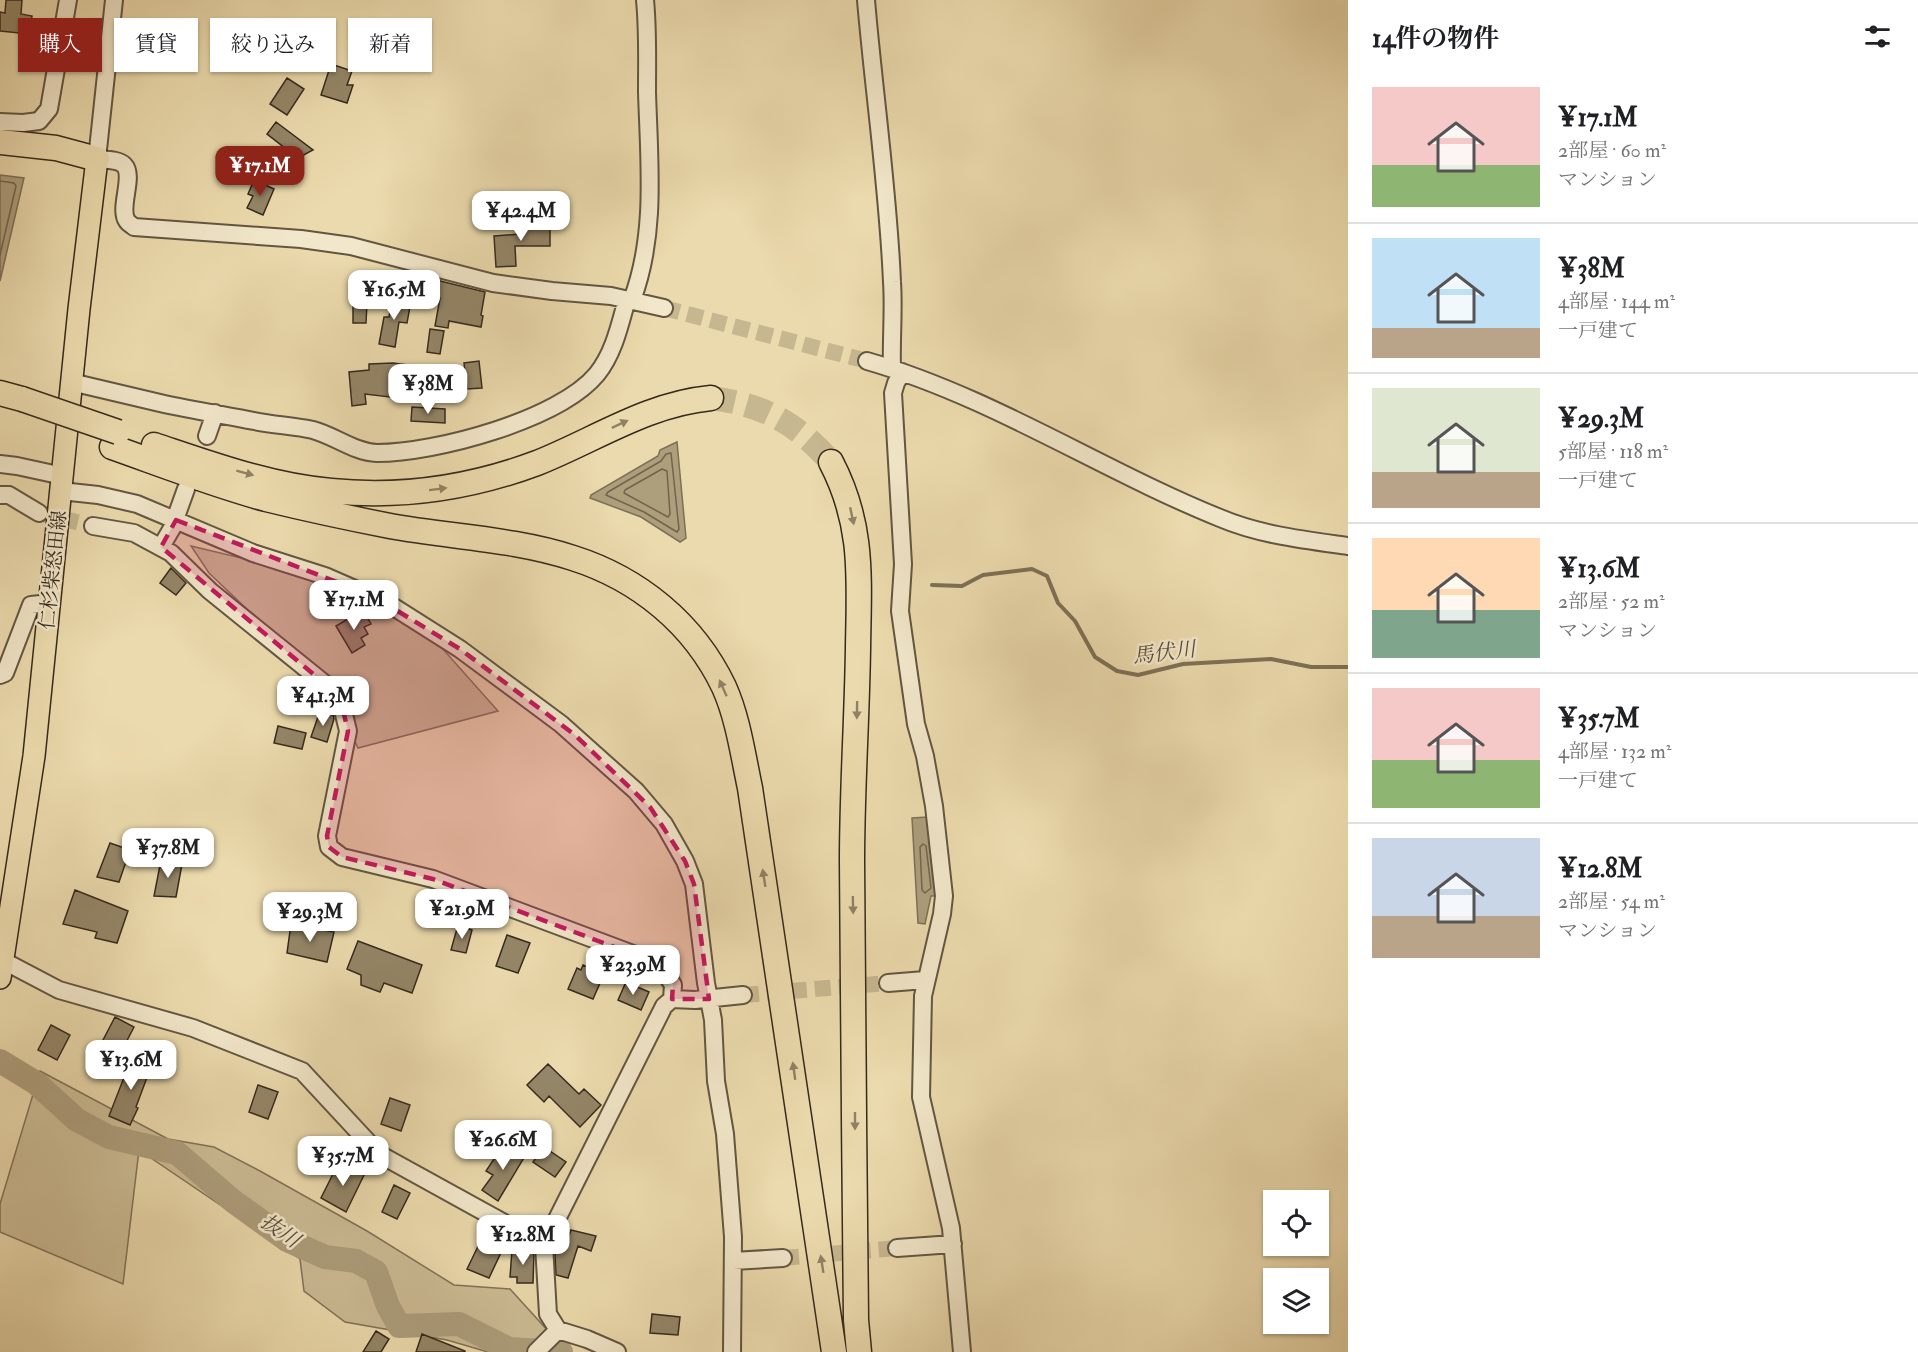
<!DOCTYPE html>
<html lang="ja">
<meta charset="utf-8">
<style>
:root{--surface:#fff;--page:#f2f2f2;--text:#202124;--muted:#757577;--line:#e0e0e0;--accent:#8f2418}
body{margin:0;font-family:"IM FELL Double Pica","Noto Serif JP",serif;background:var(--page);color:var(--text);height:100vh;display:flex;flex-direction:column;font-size:22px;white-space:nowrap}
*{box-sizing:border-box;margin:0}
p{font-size:20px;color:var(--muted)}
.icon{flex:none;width:33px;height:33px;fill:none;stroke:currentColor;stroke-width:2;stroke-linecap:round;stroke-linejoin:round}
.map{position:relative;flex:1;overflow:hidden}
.side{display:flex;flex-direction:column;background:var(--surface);width:570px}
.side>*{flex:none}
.banner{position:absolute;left:18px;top:18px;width:570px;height:54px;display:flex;gap:12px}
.tools{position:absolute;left:1263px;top:1190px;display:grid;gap:12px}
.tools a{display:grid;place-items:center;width:66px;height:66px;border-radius:0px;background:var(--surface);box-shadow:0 2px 4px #0004;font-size:30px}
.price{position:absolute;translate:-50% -51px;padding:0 14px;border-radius:12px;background:#fff;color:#222;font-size:20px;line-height:39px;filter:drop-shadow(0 2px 3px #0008)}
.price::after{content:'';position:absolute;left:50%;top:36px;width:18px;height:14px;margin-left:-9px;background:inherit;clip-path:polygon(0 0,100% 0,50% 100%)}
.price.selected{background:var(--accent);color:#fff}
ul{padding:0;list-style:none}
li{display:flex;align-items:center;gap:18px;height:150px;padding:0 24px}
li+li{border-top:2px solid var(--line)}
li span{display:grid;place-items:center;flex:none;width:168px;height:120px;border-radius:0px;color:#555}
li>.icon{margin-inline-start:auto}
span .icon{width:72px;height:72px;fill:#fffc;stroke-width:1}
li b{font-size:26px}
h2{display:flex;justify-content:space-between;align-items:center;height:72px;padding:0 24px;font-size:26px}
.chip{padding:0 21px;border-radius:0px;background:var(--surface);box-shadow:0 2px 4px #0004;font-size:21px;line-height:54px}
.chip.selected{background:var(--accent);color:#fff}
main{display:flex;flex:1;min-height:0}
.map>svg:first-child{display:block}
.green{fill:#ccbc95;stroke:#817359;stroke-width:1.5}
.water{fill:#ad9e7c;stroke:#7d7056;stroke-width:1.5}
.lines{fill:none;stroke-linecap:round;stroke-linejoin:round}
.shore{stroke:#72644c;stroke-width:1.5}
.stream{stroke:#7d7056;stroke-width:4}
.river{stroke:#ad9e7c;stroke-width:24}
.building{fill:#948668;stroke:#362a1d;stroke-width:1.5}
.minor-tunnel{stroke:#c7b790;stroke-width:16;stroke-dasharray:16 8;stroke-linecap:butt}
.highway-tunnel{stroke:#c7b790;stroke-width:24;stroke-dasharray:24 12;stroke-linecap:butt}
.minor-casing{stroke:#635641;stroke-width:20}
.major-casing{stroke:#362a1d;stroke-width:24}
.highway-casing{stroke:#362a1d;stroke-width:27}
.minor{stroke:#f2e7ca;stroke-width:16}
.major{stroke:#ebdaad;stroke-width:21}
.highway{stroke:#ebdaad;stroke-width:24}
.highway-bridge-casing{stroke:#362a1d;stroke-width:27;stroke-linecap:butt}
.highway-bridge{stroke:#ebdaad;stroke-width:24}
.oneway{fill:#908265}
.marked{fill:#c2185b;fill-opacity:0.2;stroke:#c2185b;stroke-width:4.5;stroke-dasharray:12 8;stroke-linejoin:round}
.labels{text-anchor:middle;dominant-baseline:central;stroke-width:5;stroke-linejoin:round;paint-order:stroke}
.street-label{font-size:20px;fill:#362a1d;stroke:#f2e7ca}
.water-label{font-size:21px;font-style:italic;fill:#5a4d3a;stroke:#f2e7ca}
</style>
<main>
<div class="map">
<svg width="1348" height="1352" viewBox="0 0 1348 1352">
<rect width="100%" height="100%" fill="#ebdaad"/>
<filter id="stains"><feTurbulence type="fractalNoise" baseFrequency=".00333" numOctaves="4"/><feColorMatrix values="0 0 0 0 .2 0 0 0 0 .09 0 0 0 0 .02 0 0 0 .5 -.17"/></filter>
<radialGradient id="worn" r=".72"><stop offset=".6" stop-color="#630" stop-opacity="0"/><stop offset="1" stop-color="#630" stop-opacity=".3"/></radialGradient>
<path class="green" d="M191,546l126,30 117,63 64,72 -140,37 -28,-60 -121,-115z
M40,1071l128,68 46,8 46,24 107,60 87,54 56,4 39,43 -28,20h-33l-41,-12 -102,-18 -41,-31 -4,-32 -161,-109 -16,134 -123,-52v-28z"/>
<path class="water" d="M0,175l24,3 -24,103z
M677,442l9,96 -6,4 -39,-25 -51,-19 1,-3 67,-39 2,-6z
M928,817l10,79h-7l-6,28 -7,-1 -6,-105z"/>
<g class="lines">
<path class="shore" d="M0,181l14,2 2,3 -16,69
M671,453l8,76 -2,3 -33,-20 -38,-17 2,-3 53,-31 5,-7z
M662,469l5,2 3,43 -2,3 -44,-24 1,-3z
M923,844l3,2 5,42 -6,5 -3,-3 -2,-43z"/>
<path class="stream" d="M932,585l30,1 21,-11 49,-6 15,7 11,27 17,18 20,36 22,14 21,4 45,-11 88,-5 40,8h37"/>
<path class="river" d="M0,1061l36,22 41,37 32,17 68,16 56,48 54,39 38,17 31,4 20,11 12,34 11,20 60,-2 50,25 52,3"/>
</g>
<path class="building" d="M6,0h16l-1,14 11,2 -3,18 -29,-3v-19l5,1z
M331,64l21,7 -5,14h6l-6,18 -26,-8z
M287,78l17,11 -17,26 -17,-11z
M276,122l37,28 -15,8 -31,-24z
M254,180l20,9 -11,26 -16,-7 6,-12 -5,-2z
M520,221l30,1v24h-35l1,20 -20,1 -2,-31 26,-2z
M436,280l49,12 -4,23 2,1 -2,11 -32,-6 -1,7 -13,-2 5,-28 -7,-2z
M392,298l19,3 -4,22 -8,-1 -4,25 -16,-3 5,-27h5z
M353,303h14l-1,20h-13z
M430,329l14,2 -4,23 -13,-2z
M479,361l3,27 -15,1 -3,-26z
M393,363l29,4 -2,14 -11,-1 -2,19 -42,-5 1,10 -14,2 -3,-34 20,-2v-6z
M412,407l33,2v14l-34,-2z
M171,568l15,15 -10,12 -16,-12z
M363,610l8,14 -7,3 4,7 -7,4 4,7 -13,8 -16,-27z
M320,711l13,4 1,4 -7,23 -16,-5z
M278,726l28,7 -4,16 -28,-6z
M110,843l20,7 -11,32 -22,-5z
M161,860l21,4 -6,33 -22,-1z
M75,890l53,21 -11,32 -22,-5 2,-6 -34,-8z
M291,924l43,8 -7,30 -40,-9z
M458,925l14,5 -6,23 -15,-3z
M507,935l23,8 -12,30 -22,-7z
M358,941l64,24 -10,28 -28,-10 -4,9 -19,-7v-10l-14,-6z
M583,965l14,6 -3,9 6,3 -7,16 -25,-10 9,-21 4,2z
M626,982l23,10 -8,18 -23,-10z
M115,1017l19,10 -13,25 -19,-10z
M51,1025l19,10 -13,25 -19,-10z
M132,1057l20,7 -16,43 2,1 -8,17 -21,-9z
M548,1064l31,30 5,-5 17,16 -21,22 -31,-31 -5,6 -17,-17z
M258,1085l20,7 -10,27 -19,-7z
M390,1098l20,7 -9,26 -20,-7z
M504,1144l21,12 -27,45 -16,-11 11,-15 -7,-4z
M544,1147l22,15 -11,15 -22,-15z
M339,1162l25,13 -18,37 -25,-14z
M394,1185l16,8 -13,26 -15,-7z
M571,1230l25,6 -5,15 -13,-5 -10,32 -12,-3 -1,-20 2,-5 6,2z
M485,1232l21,10 -17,36 -22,-9z
M512,1250l22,1 -1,32h-16v-6h-7z
M652,1314l28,3 -2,18 -28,-2z
M376,1331l13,8 -8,13h-18z
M422,1334l43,17v1h-49z"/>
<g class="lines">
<path class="minor-tunnel" d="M664,308l203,53
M39,513l54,13
M743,995l145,-12
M783,1258l114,-10"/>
<path class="highway-tunnel" d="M711,398c53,7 84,24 120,64"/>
<g class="minor-casing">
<path id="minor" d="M114,0l-17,159c7,1 21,0 27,6 11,11 -6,43 3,56 2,3 5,4 7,6l167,12 50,7 142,37 59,8 59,5 53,12
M866,0c8,94 22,187 26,282 2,28 -1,58 0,86
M0,122l23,1 16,-2 10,-12 19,-109
M632,300c25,-66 17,-139 15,-208 0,-31 1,-62 -2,-92
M867,361c125,36 234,109 353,157 40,17 85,22 128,28
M902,372l-6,11 -3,10 10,171 -3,47 16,113 9,32 9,50 10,90 -2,18 -19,82 -2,101 30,131 11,124
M71,382c30,7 60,14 89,21 31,7 63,12 94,18 20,4 40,5 59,9 22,6 41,22 64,23 58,0 182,-33 220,-79 17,-21 23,-50 30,-75
M207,436l8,-23
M0,464l17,2 46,10
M61,491l37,4 39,9 116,49 72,23 64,28 71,45 101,75 75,67 28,33 21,37 9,23 12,99 7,37 3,61 9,53 8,103 -1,115
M0,495h9l30,18
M93,526l41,7 37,20 39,38 120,97 12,18 6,25 -21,105 2,11 13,10 91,22 200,75 31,17 9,14 -1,14
M161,547l11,-19 14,-39
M0,675l5,-2 26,-68 19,-2
M0,959l59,31 134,38 109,43 77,83 165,91
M888,983l37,-3
M897,1248l56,-4
M733,1261l50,-3
M558,1330l29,9 30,13
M536,1352l22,-22 -10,-16 -4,-69 120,-239 8,-7 23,1 48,-5"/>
</g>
<g class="major-casing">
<path id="major" d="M0,978l34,-222 45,-447 18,-150"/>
</g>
<g class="highway-casing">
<path id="highway" d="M0,142l56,6 41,11
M0,393l22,6
M154,445c57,19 117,41 177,46 70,7 139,-3 206,-28 58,-23 110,-59 174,-65
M112,447c51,18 102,38 154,52 41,10 83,19 124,27 61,11 125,13 183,32 66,21 121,66 151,129 14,31 19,68 26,101l84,564
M831,462c33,63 28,116 27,186 -1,71 -6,142 -6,213 0,153 3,306 4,459l3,32"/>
</g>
<use href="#minor" class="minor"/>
<use href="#major" class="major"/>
<use href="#highway" class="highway"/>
<g class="highway-bridge-casing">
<path id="highway-bridge" d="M22,399l96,33"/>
</g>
<use href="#highway-bridge" class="highway-bridge"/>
</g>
<defs><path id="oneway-solid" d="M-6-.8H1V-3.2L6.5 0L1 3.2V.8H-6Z" transform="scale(1.5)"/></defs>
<g class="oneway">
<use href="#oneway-solid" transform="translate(620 424) rotate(-25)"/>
<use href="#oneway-solid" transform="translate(245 473) rotate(15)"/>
<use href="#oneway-solid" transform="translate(438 489) rotate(-7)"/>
<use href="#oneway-solid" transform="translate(852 516) rotate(78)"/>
<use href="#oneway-solid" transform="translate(723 688) rotate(-114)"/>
<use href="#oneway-solid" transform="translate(857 710) rotate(91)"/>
<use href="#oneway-solid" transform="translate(764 878) rotate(-99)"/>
<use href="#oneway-solid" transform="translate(853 905) rotate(89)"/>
<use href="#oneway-solid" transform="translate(794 1071) rotate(-98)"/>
<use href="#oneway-solid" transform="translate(855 1121) rotate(90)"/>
<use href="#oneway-solid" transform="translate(822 1264) rotate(-99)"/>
</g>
<path class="marked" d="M176,520l197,76 87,53 115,86 75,72 35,54 9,23 15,115h-37l1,-14 -9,-14 -31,-17 -200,-75 -91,-22 -13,-10 -2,-11 21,-105 -6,-25 -12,-18 -169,-141z"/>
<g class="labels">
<g class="street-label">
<text transform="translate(53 570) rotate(-84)">仁杉柴怒田線</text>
</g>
<g class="water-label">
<text transform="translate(1164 653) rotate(-7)">馬伏川</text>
<text transform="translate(280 1231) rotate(34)">抜川</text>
</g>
</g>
<rect width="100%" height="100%" filter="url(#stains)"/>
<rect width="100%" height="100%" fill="url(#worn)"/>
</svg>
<div class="tools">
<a><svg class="icon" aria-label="locate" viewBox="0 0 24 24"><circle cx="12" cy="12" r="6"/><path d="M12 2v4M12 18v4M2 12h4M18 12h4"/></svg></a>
<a><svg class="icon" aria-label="layers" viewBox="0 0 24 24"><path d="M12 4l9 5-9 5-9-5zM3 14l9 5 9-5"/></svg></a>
</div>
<b class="price selected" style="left:260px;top:197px">¥17.1M</b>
<b class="price" style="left:521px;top:242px">¥42.4M</b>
<b class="price" style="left:394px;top:321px">¥16.5M</b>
<b class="price" style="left:428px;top:415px">¥38M</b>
<b class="price" style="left:354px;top:631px">¥17.1M</b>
<b class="price" style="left:323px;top:727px">¥41.3M</b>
<b class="price" style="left:168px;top:879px">¥37.8M</b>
<b class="price" style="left:462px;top:940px">¥21.9M</b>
<b class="price" style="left:310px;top:943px">¥29.3M</b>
<b class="price" style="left:633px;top:996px">¥23.9M</b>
<b class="price" style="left:131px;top:1091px">¥13.6M</b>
<b class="price" style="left:503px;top:1171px">¥26.6M</b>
<b class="price" style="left:343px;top:1187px">¥35.7M</b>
<b class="price" style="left:523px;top:1266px">¥12.8M</b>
<div class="banner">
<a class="chip selected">購入</a>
<a class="chip">賃貸</a>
<a class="chip">絞り込み</a>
<a class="chip">新着</a>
</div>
</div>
<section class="side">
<h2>14件の物件<svg class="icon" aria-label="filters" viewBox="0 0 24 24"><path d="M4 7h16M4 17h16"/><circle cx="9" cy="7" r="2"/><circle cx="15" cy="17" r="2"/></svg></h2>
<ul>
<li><span style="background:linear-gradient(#f6c9c9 65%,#8fb573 0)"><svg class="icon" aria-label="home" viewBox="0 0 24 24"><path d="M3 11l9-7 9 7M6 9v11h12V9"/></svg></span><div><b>¥17.1M</b><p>2部屋 · 60 m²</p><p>マンション</p></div></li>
<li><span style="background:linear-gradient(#bfe0f5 75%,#b9a48a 0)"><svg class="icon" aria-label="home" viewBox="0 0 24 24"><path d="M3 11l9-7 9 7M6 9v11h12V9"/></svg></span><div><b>¥38M</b><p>4部屋 · 144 m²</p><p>一戸建て</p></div></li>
<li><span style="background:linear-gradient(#dfe7d0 70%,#b9a48a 0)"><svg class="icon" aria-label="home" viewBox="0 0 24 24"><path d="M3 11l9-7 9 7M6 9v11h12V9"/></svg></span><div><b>¥29.3M</b><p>5部屋 · 118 m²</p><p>一戸建て</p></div></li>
<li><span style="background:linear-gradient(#ffd9b3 60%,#7fa58c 0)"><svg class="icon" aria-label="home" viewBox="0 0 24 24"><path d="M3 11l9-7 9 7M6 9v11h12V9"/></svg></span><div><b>¥13.6M</b><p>2部屋 · 52 m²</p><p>マンション</p></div></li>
<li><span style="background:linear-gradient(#f6c9c9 60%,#8fb573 0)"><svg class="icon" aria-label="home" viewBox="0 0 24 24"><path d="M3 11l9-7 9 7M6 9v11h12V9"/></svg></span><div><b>¥35.7M</b><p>4部屋 · 132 m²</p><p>一戸建て</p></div></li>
<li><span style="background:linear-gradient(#c9d6e8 65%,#b9a48a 0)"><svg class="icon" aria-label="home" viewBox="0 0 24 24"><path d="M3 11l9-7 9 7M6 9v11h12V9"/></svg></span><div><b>¥12.8M</b><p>2部屋 · 54 m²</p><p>マンション</p></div></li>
</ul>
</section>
</main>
